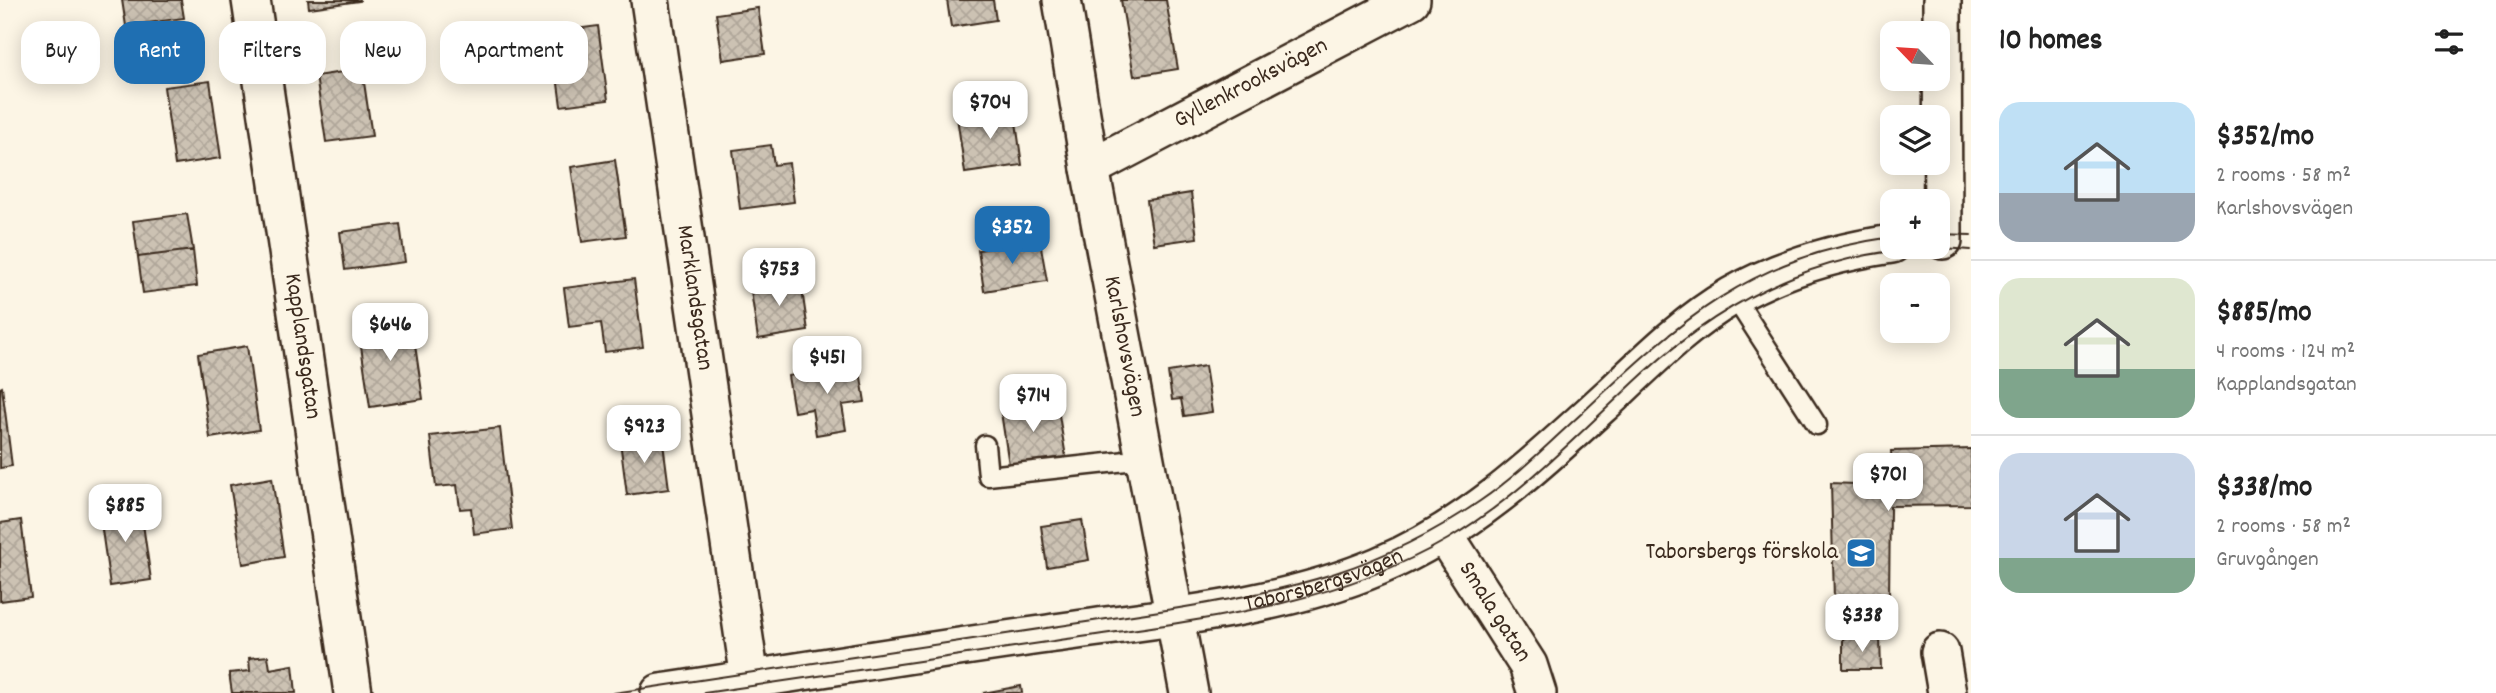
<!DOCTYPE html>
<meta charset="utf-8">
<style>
:root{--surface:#fff;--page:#f6f6f6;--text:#222;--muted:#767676;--line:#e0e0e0;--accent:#1f6fb2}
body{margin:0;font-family:Dekko,sans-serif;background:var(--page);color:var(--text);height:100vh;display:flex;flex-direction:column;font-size:26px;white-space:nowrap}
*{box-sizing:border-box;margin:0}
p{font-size:23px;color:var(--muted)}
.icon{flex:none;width:38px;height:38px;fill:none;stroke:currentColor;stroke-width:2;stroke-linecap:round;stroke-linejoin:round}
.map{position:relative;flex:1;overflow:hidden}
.panel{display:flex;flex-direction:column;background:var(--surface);width:525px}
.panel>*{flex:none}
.hud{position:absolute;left:21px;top:21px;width:665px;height:63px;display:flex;gap:14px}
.needle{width:46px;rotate:295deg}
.controls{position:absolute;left:1880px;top:21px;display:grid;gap:14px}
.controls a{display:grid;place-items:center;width:70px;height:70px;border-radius:14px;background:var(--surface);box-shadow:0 4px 18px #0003;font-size:35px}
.price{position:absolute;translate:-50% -60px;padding:0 16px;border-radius:14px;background:#fff;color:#222;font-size:23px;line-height:46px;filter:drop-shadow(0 2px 4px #0008)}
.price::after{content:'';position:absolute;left:50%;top:42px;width:21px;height:16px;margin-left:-10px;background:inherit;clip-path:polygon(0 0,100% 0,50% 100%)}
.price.on{background:var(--accent);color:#fff}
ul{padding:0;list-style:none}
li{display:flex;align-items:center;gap:21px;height:175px;padding:0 28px}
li+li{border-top:2px solid var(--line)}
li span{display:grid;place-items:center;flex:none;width:196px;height:140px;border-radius:21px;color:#555}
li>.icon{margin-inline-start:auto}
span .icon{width:84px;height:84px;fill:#fffc;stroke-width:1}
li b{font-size:30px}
h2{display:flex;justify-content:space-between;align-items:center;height:84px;padding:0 28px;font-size:30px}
.pill{padding:0 24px;border-radius:21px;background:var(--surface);box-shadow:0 4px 18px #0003;font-size:24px;line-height:63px}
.pill.on{background:var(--accent);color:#fff}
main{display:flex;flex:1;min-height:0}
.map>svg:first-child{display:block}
.building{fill:url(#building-cross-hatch);stroke:#3b2a1e;stroke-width:2}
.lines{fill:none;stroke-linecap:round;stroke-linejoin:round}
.lane-casing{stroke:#3b2a1e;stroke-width:23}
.street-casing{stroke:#3b2a1e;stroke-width:42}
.lane{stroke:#fcf5e5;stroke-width:18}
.street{stroke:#fcf5e5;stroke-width:37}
.tram{stroke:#3b2a1e;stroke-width:2}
.labels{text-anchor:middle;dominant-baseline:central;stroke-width:5;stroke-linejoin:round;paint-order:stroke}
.street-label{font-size:24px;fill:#3b2a1e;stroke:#fcf5e5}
.poi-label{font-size:24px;fill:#3b2a1e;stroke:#fcf5e5;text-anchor:end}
</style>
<main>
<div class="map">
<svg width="1971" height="693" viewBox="0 0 1971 693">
<defs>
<pattern id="building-cross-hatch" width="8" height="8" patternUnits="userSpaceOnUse" patternTransform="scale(1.75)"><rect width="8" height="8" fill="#ccc2b3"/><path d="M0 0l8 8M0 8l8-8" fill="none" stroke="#b0a79a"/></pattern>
</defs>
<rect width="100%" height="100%" fill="#fcf5e5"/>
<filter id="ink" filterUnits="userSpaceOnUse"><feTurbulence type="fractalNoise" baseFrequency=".0143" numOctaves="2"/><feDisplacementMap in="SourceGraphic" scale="14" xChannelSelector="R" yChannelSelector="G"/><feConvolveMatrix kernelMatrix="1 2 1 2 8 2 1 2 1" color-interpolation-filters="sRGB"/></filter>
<g filter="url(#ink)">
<path class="building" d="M122,0h59l3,18 -58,8z
M308,0h52v1l-51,7z
M947,0h46l3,20 -45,7z
M1121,0h45l12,69 -44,7z
M758,8l7,46 -42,6 -7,-46z
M598,26l10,74 -47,6 -10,-74z
M362,69l10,67 -46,6 -10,-66z
M210,81l11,77 -46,7 -11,-78z
M1014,108l8,57 -57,8 -8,-56z
M771,145l3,20 15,-2 5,39 -54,7 -7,-59z
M615,160l11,76 -44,6 -11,-75z
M1191,193l6,45 -43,6 -7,-44z
M187,214l6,36 -55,7 -5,-36z
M400,224l5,38 -60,8 -5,-38z
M1040,241l7,40 -63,10 -6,-41z
M193,250l4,36 -54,7 -5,-36z
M800,276l8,55 -50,8 -8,-55z
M634,279l9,68 -38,5 -4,-29 -32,4 -5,-39z
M411,318l12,81 -53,8 -12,-81z
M247,346l12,84 -49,8 -12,-84z
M859,365l6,37 -23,3 4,25 -30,5 -4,-26 -18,3 -6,-36z
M1205,366l7,46 -28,4 -3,-17 -9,1 -4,-28z
M2,387l10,79 -12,2v-80z
M1057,403l9,54 -57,8 -8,-53z
M500,428l12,101 -38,5 -3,-26 -11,1 -3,-24 -21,2 -6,-51z
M662,435l7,54 -42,6 -7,-54z
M1971,449v56l-81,1 -1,94 -55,-1 -3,-116 24,1 1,-17 36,-1 -1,-15z
M272,478l12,79 -41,7 -13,-79z
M140,503l11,77 -41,6 -11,-77z
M21,520l10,77 -31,4v-78z
M1082,520l7,40 -42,7 -6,-41z
M1843,638h37l1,31h-38z
M268,656l2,13 23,-4 3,28h-64l-3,-20 21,-2 -1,-13z
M1021,686l1,7h-39z"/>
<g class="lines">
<g class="lane-casing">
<path id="lane" d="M1733,295l84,130
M985,445l3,31 157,-17"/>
</g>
<g class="street-casing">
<g id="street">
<path id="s1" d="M251,0l102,693"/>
<path id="s2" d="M650,0l100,679"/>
<path id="s3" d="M1062,0l28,168 99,525"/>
<path d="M1942,0l1,240"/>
<path id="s4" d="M1090,168l321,-168"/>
<path id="s5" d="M1444,534l84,131 9,28"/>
<path d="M1940,652l7,41"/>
<path id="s6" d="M660,693c129,-19 258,-41 388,-59 110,-16 227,-24 331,-68 91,-38 161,-105 233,-171 37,-35 75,-73 120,-99 49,-28 105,-44 160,-52"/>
</g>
</g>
<use href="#lane" class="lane"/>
<use href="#street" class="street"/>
<path class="tram" d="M1937,234l34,1
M614,693l559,-84c118,-19 207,-39 307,-108 37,-25 68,-57 101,-87 101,-95 168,-157 311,-177
M704,693c117,-17 233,-35 350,-52 135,-20 274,-32 394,-102 74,-44 133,-108 196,-166 91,-83 201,-134 327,-123"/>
</g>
</g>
<defs>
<g id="school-square" transform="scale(1.575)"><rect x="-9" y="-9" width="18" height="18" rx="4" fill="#1f6fb2" stroke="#fcf5e5"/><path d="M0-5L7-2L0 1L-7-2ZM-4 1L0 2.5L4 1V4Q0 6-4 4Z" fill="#fff"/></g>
</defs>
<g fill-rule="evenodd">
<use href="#school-square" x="1861" y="553"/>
</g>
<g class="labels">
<g class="street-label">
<text stroke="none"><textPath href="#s4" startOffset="182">Gyllenkrooksvägen</textPath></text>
<text stroke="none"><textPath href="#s2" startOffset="301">Marklandsgatan</textPath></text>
<text stroke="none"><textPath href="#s1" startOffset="350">Kapplandsgatan</textPath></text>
<text stroke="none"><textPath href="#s3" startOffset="352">Karlshovsvägen</textPath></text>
<text stroke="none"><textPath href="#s6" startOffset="674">Taborsbergsvägen</textPath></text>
<text stroke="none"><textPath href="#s5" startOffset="93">Smala gatan</textPath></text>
</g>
<g class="poi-label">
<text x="1838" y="553">Taborsbergs förskola</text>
</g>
</g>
</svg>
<div class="controls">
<a><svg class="needle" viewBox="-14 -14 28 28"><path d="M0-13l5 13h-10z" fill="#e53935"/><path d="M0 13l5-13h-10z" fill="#767676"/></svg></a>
<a><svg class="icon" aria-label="layers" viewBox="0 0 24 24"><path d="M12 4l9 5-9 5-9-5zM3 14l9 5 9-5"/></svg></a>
<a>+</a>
<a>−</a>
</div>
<b class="price" style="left:990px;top:141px">$704</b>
<b class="price on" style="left:1012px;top:266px">$352</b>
<b class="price" style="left:779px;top:308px">$753</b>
<b class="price" style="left:390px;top:363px">$646</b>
<b class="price" style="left:827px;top:396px">$451</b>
<b class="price" style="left:1033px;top:434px">$714</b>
<b class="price" style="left:644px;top:465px">$923</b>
<b class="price" style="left:1888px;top:513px">$701</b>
<b class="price" style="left:125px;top:544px">$885</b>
<b class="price" style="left:1862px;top:654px">$338</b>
<div class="hud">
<a class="pill">Buy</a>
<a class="pill on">Rent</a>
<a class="pill">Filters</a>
<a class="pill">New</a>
<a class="pill">Apartment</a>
</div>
</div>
<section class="panel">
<h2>10 homes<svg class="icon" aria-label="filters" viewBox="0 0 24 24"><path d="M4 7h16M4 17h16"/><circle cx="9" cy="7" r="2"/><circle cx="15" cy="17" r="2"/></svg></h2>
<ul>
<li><span style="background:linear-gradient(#bfe0f5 65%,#9aa5b1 0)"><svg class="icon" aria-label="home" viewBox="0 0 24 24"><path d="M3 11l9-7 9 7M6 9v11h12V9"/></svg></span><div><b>$352/mo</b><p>2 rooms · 58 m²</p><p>Karlshovsvägen</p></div></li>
<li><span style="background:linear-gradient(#dfe7d0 65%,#7fa58c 0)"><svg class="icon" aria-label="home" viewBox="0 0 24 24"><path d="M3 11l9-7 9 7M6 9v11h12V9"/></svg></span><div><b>$885/mo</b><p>4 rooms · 124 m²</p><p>Kapplandsgatan</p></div></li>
<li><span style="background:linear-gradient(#c9d6e8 75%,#7fa58c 0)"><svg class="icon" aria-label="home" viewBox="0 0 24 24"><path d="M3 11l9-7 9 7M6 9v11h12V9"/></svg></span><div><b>$338/mo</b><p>2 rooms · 58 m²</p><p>Gruvgången</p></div></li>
</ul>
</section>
</main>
